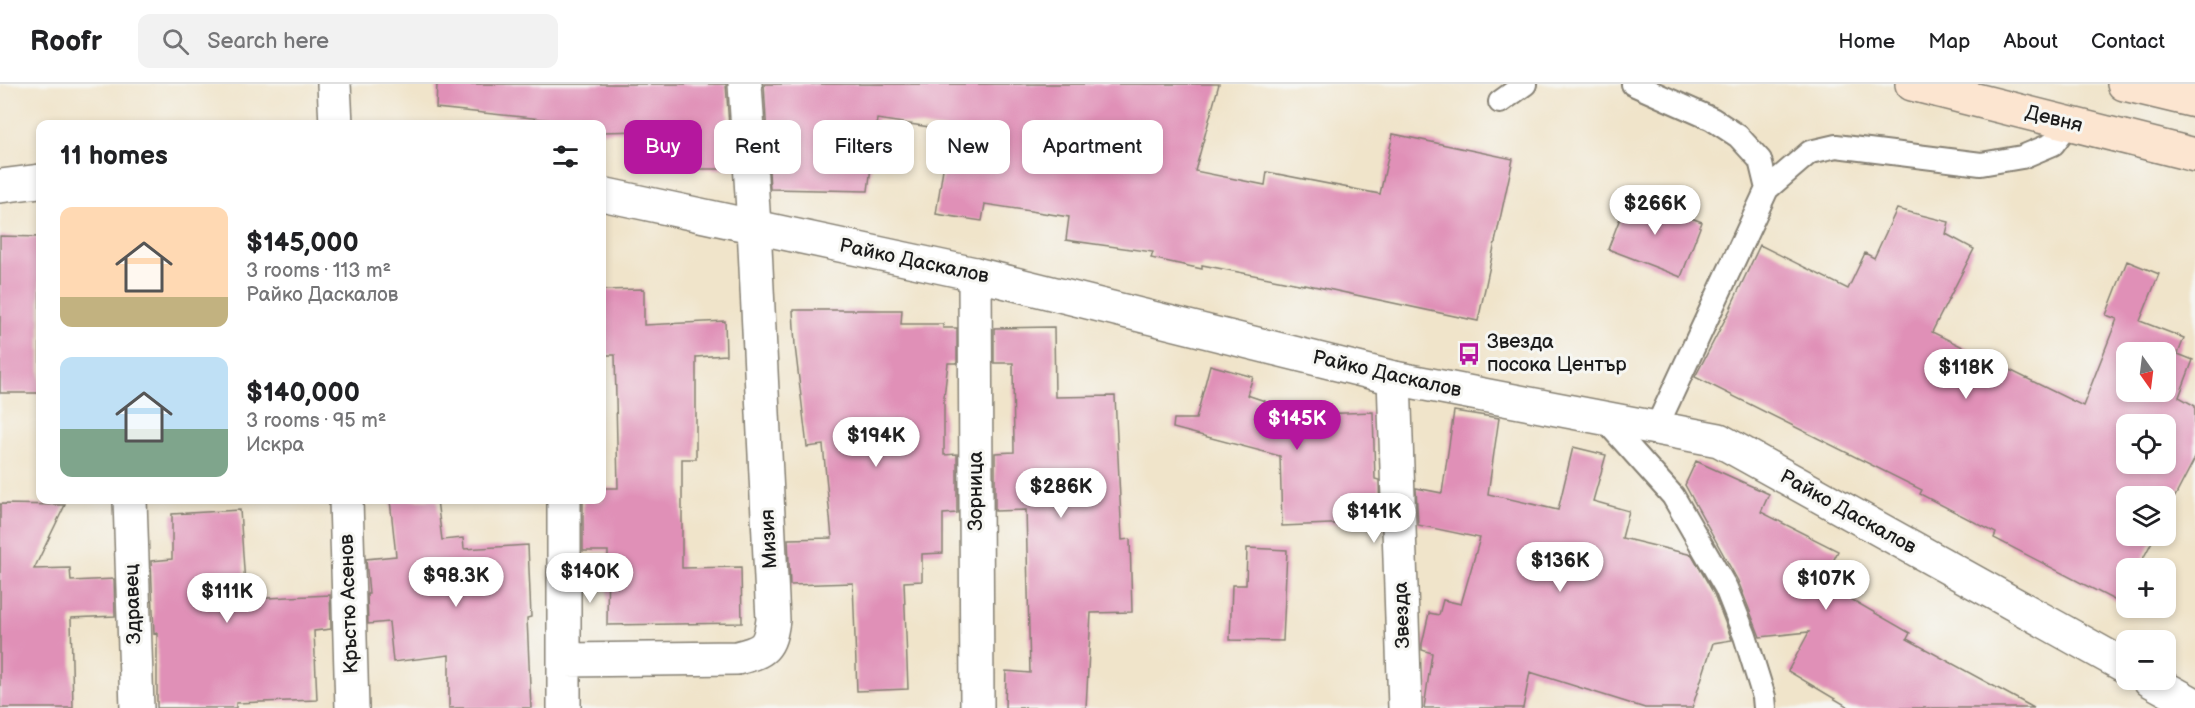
<!DOCTYPE html>
<meta charset="utf-8">
<style>
:root{--surface:#fff;--page:#f2f2f2;--text:#202124;--muted:#757577;--line:#e0e0e0;--accent:#b5179e}
body{margin:0;font-family:"Balsamiq Sans",sans-serif;background:var(--page);color:var(--text);height:100vh;display:flex;flex-direction:column;font-size:22px;white-space:nowrap}
*{box-sizing:border-box;margin:0}
p{font-size:20px;color:var(--muted)}
.icon{flex:none;width:33px;height:33px;fill:none;stroke:currentColor;stroke-width:2;stroke-linecap:round;stroke-linejoin:round}
.map{position:relative;flex:1;overflow:hidden}
.panel{position:absolute;left:36px;top:36px;width:570px;height:384px;display:flex;flex-direction:column;background:var(--surface);border-radius:12px;box-shadow:0 3px 9px #0003}
.panel>*{flex:none}
.top-card{position:absolute;left:624px;top:36px;width:570px;height:54px;display:flex;gap:12px}
.needle{width:39px;rotate:166deg}
.buttons{position:absolute;left:2116px;top:258px;display:grid;gap:12px}
.buttons a{display:grid;place-items:center;width:60px;height:60px;border-radius:12px;background:var(--surface);box-shadow:0 3px 9px #0003;font-size:30px}
.price{position:absolute;translate:-50% -51px;padding:0 14px;border-radius:21px;background:#fff;color:#222;font-size:20px;line-height:39px;filter:drop-shadow(0 2px 3px #0008)}
.price::after{content:'';position:absolute;left:50%;top:36px;width:18px;height:14px;margin-left:-9px;background:inherit;clip-path:polygon(0 0,100% 0,50% 100%)}
.price.active{background:var(--accent);color:#fff}
ul{padding:0;list-style:none}
li{display:flex;align-items:center;gap:18px;height:150px;padding:0 24px}
li span{display:grid;place-items:center;flex:none;width:168px;height:120px;border-radius:12px;color:#555}
li>.icon{margin-inline-start:auto}
span .icon{width:72px;height:72px;fill:#fffc;stroke-width:1}
li b{font-size:26px}
h2{display:flex;justify-content:space-between;align-items:center;height:72px;padding:0 24px;font-size:26px}
.pill{padding:0 21px;border-radius:12px;background:var(--surface);box-shadow:0 3px 9px #0003;font-size:21px;line-height:54px}
.pill.active{background:var(--accent);color:#fff}
header{display:flex;align-items:center;gap:36px;box-sizing:border-box;height:84px;padding:0 30px;background:var(--surface);border-bottom:2px solid var(--line)}
header strong{font-size:28px}
nav{display:flex;gap:33px;margin-inline-start:auto;font-size:21px}
.search{width:420px;height:54px;background:var(--page);display:flex;align-items:center;gap:15px;box-sizing:border-box;padding:0 21px;border-radius:12px;color:var(--muted);font-size:22px}
.map>svg:first-child{display:block}
.building{fill:#e090b7;fill-rule:evenodd}
.lines{fill:none;stroke-linecap:round;stroke-linejoin:round}
.service-casing{stroke:#868073;stroke-width:26}
.minor-casing{stroke:#868073;stroke-width:36}
.tertiary-casing{stroke:#868073;stroke-width:36}
.secondary-casing{stroke:#868073;stroke-width:36}
.service{stroke:#fff;stroke-width:22}
.minor{stroke:#fff;stroke-width:33}
.tertiary{stroke:#fff;stroke-width:33}
.secondary{stroke:#fce5d0;stroke-width:33}
.labels{text-anchor:middle;dominant-baseline:central;stroke-width:6;stroke-linejoin:round;paint-order:stroke}
.street-label{font-size:20px;fill:#1c1c1c;stroke:#f6f6f2}
.poi-label{font-size:20px;fill:#1c1c1c;stroke:#f6f6f2;text-anchor:start}
</style>
<header>
<strong>Roofr</strong>
<div class="search"><svg class="icon" aria-label="search" viewBox="0 0 24 24"><circle cx="10" cy="10" r="6"/><path d="M15 15l6 6"/></svg>Search here</div>
<nav><a>Home</a><a>Map</a><a>About</a><a>Contact</a></nav>
</header>
<div class="map">
<svg width="2195" height="624" viewBox="0 0 2195 624">
<rect width="100%" height="100%" fill="#f6f6f2"/>
<filter id="ink" filterUnits="userSpaceOnUse"><feTurbulence type="fractalNoise" baseFrequency=".0167" numOctaves="2"/><feDisplacementMap in="SourceGraphic" scale="12" xChannelSelector="R" yChannelSelector="G"/><feConvolveMatrix kernelMatrix="1 2 1 2 8 2 1 2 1" color-interpolation-filters="sRGB"/></filter>
<filter id="wash" filterUnits="userSpaceOnUse"><feTurbulence type="fractalNoise" baseFrequency=".008" numOctaves="4" result="noise"/><feDisplacementMap in="SourceGraphic" scale="24" xChannelSelector="R" yChannelSelector="G"/><feGaussianBlur stdDeviation="1.35" result="paint"/><feColorMatrix in="noise" values="0 0 0 0 0 0 0 0 0 0 0 0 0 0 0 0 0 1.4 0 .05"/><feComposite in="paint" operator="in"/></filter>
<g filter="url(#wash)">
<rect width="100%" height="100%" fill="#f0e4ca"/>
<g id="blocks">
<path class="building" d="M437,0h289l6,85h-50v-39l-80,2v-8h-42l1,-3 -125,-13z
M764,0h455l-24,87 70,14 2,-13 113,22 13,-60 120,25 -35,162 -174,-37v1l-102,-20v4l-51,-11 2,-6 -87,-12 3,-23 -84,-13 -3,17 -46,-7 13,-84 -72,-11 -9,72 -98,-2z
M1629,111l73,27 -21,55 -73,-28z
M1897,125l52,13 -3,12 28,15 -42,83 151,74 34,-87 -11,-4 21,-54 32,13 -19,47 44,17 -6,16 15,6 -14,37 16,9v52l-29,56v-18h-39v40h28l-17,32h-11v22l-7,13 -126,-65 2,-5 -76,-39 2,-4 -227,-113 37,-71h-1l29,-61 88,44 17,-36 9,5zM2127,268h39v40h-39zM2127,340h39v40h-39z
M0,152l40,1v156h-40z
M644,205v36l81,-4 1,34 -30,2v102h-14v109l59,-1 1,56 -135,2 1,-74h-25v-51h19v-12h16l-3,-133h-13v-65z
M793,226h109l-1,14h42v4h14v35h-9l-4,34v58l13,-1v59l-14,1v39l-21,1v27l-18,1 4,107 -51,2 -4,-108 -63,2 -2,-46 44,-1 -9,-93 -16,2 -12,-101z
M1054,243l1,70 60,-1 7,144 8,-1 2,73 -41,1 -5,95h-81l1,-37 24,2 -4,-163 -31,1v-58l19,-1 -1,-89h-19v-35z
M1210,281l43,12 -6,18 18,6 -4,15 112,-4 2,67 4,1 1,42 -98,4 -2,-70 -107,-28 1,-9h22z
M1454,327l45,7 -11,76 70,16 15,-63 33,8 -13,46 36,10 -7,27 70,17 22,39 18,46 -19,3 -21,65h-47l-115,-36 -7,36h-99l8,-55 -10,-3v-6l7,-31 10,2 4,-15 18,4 19,-66 -62,-13 -2,-37 26,5z
M1696,377l73,33 -8,18 77,39 -10,21 13,7 -6,11 75,43 -3,6 127,69h-184l-62,-37 21,-39 -49,5 -22,-56 -53,-96z
M390,416h47l5,40 21,-2 1,11 64,-4 3,72 -4,1 4,90h-82v-53l-56,7 -4,-40 -21,2 -1,-30h2l-3,-35 30,-3z
M0,420l65,1 -31,64 36,-1 1,13 43,-2 1,37 -44,2 2,90h-73z
M240,426l6,89 84,-4 1,34 -17,2 3,69 -81,3v5h-79v-75l-3,1 -3,-73 21,-2v-45z
M1247,464l40,2 -4,91 -53,-1 2,-55h14z"/>
</g>
</g>
<g filter="url(#ink)">
<use href="#blocks" fill-opacity="0" stroke="#868073" stroke-width="1.5"/>
<g class="lines">
<g class="service-casing">
<path id="service" d="M1633,0l79,35 26,17 22,24 7,29
M1500,18l25,-18
M1603,334l70,78 53,92 19,48 19,61 1,11
M1656,344l111,-239 43,-37 26,-6 145,18 41,-7 31,-13 16,-21"/>
</g>
<g class="minor-casing">
<path id="minor" d="M334,0l2,40
M975,190l2,434
M1394,294l11,330
M130,416l7,208
M346,416l6,208
M564,416v208
M565,576l172,-2c28,-7 32,-10 36,-38l-19,-394 -9,-142"/>
</g>
<g class="tertiary-casing">
<path id="tertiary" d="M0,102l40,-5
M602,110l373,80 419,104 325,62 408,227
M2150,596l45,25"/>
</g>
<g class="secondary-casing">
<path id="secondary" d="M1912,0l283,71
M2124,0l71,17"/>
</g>
<use href="#service" class="service"/>
<use href="#minor" class="minor"/>
<use href="#tertiary" class="tertiary"/>
<use href="#secondary" class="secondary"/>
</g>
</g>
<defs>
<g id="bus-bare" transform="scale(1.8)"><path d="M-5-6H5V4H4V6H2V4H-2V6H-4V4H-5ZM-3.5-4V0h7V-4ZM-3.5 1.2v1.5H-2V1.2ZM2 1.2v1.5H3.5V1.2Z" fill="#b5179e" stroke="#f6f6f2" stroke-width="2.5" paint-order="stroke"/></g>
</defs>
<g fill-rule="evenodd">
<use href="#bus-bare" x="1469" y="270"/>
</g>
<g class="labels">
<g class="street-label">
<text transform="translate(2054 35) rotate(14)">Девня</text>
<text transform="translate(914 177) rotate(12)">Райко Даскалов</text>
<text transform="translate(1387 290) rotate(13)">Райко Даскалов</text>
<text transform="translate(976 407) rotate(-90)">Зорница</text>
<text transform="translate(1848 428) rotate(29)">Райко Даскалов</text>
<text transform="translate(769 455) rotate(-93)">Мизия</text>
<text transform="translate(133 520) rotate(-92)">Здравец</text>
<text transform="translate(349 520) rotate(-92)">Кръстю Асенов</text>
<text transform="translate(1402 531) rotate(-92)">Звезда</text>
</g>
<g class="poi-label">
<text x="1487" y="258">Звезда<tspan x="1487" dy="23">посока Център</tspan></text>
</g>
</g>
</svg>
<div class="buttons">
<a><svg class="needle" viewBox="-14 -14 28 28"><path d="M0-13l5 13h-10z" fill="#e53935"/><path d="M0 13l5-13h-10z" fill="#757577"/></svg></a>
<a><svg class="icon" aria-label="locate" viewBox="0 0 24 24"><circle cx="12" cy="12" r="6"/><path d="M12 2v4M12 18v4M2 12h4M18 12h4"/></svg></a>
<a><svg class="icon" aria-label="layers" viewBox="0 0 24 24"><path d="M12 4l9 5-9 5-9-5zM3 14l9 5 9-5"/></svg></a>
<a>+</a>
<a>−</a>
</div>
<b class="price" style="left:1655px;top:152px">$266K</b>
<b class="price" style="left:1966px;top:316px">$118K</b>
<b class="price active" style="left:1297px;top:367px">$145K</b>
<b class="price" style="left:876px;top:384px">$194K</b>
<b class="price" style="left:1061px;top:435px">$286K</b>
<b class="price" style="left:1374px;top:460px">$141K</b>
<b class="price" style="left:1560px;top:509px">$136K</b>
<b class="price" style="left:590px;top:520px">$140K</b>
<b class="price" style="left:456px;top:524px">$98.3K</b>
<b class="price" style="left:1826px;top:527px">$107K</b>
<b class="price" style="left:227px;top:540px">$111K</b>
<div class="top-card">
<a class="pill active">Buy</a>
<a class="pill">Rent</a>
<a class="pill">Filters</a>
<a class="pill">New</a>
<a class="pill">Apartment</a>
</div>
<section class="panel">
<h2>11 homes<svg class="icon" aria-label="filters" viewBox="0 0 24 24"><path d="M4 7h16M4 17h16"/><circle cx="9" cy="7" r="2"/><circle cx="15" cy="17" r="2"/></svg></h2>
<ul>
<li><span style="background:linear-gradient(#ffd9b3 75%,#c2b280 0)"><svg class="icon" aria-label="home" viewBox="0 0 24 24"><path d="M3 11l9-7 9 7M6 9v11h12V9"/></svg></span><div><b>$145,000</b><p>3 rooms · 113 m²</p><p>Райко Даскалов</p></div></li>
<li><span style="background:linear-gradient(#bfe0f5 60%,#7fa58c 0)"><svg class="icon" aria-label="home" viewBox="0 0 24 24"><path d="M3 11l9-7 9 7M6 9v11h12V9"/></svg></span><div><b>$140,000</b><p>3 rooms · 95 m²</p><p>Искра</p></div></li>
</ul>
</section>
</div>
